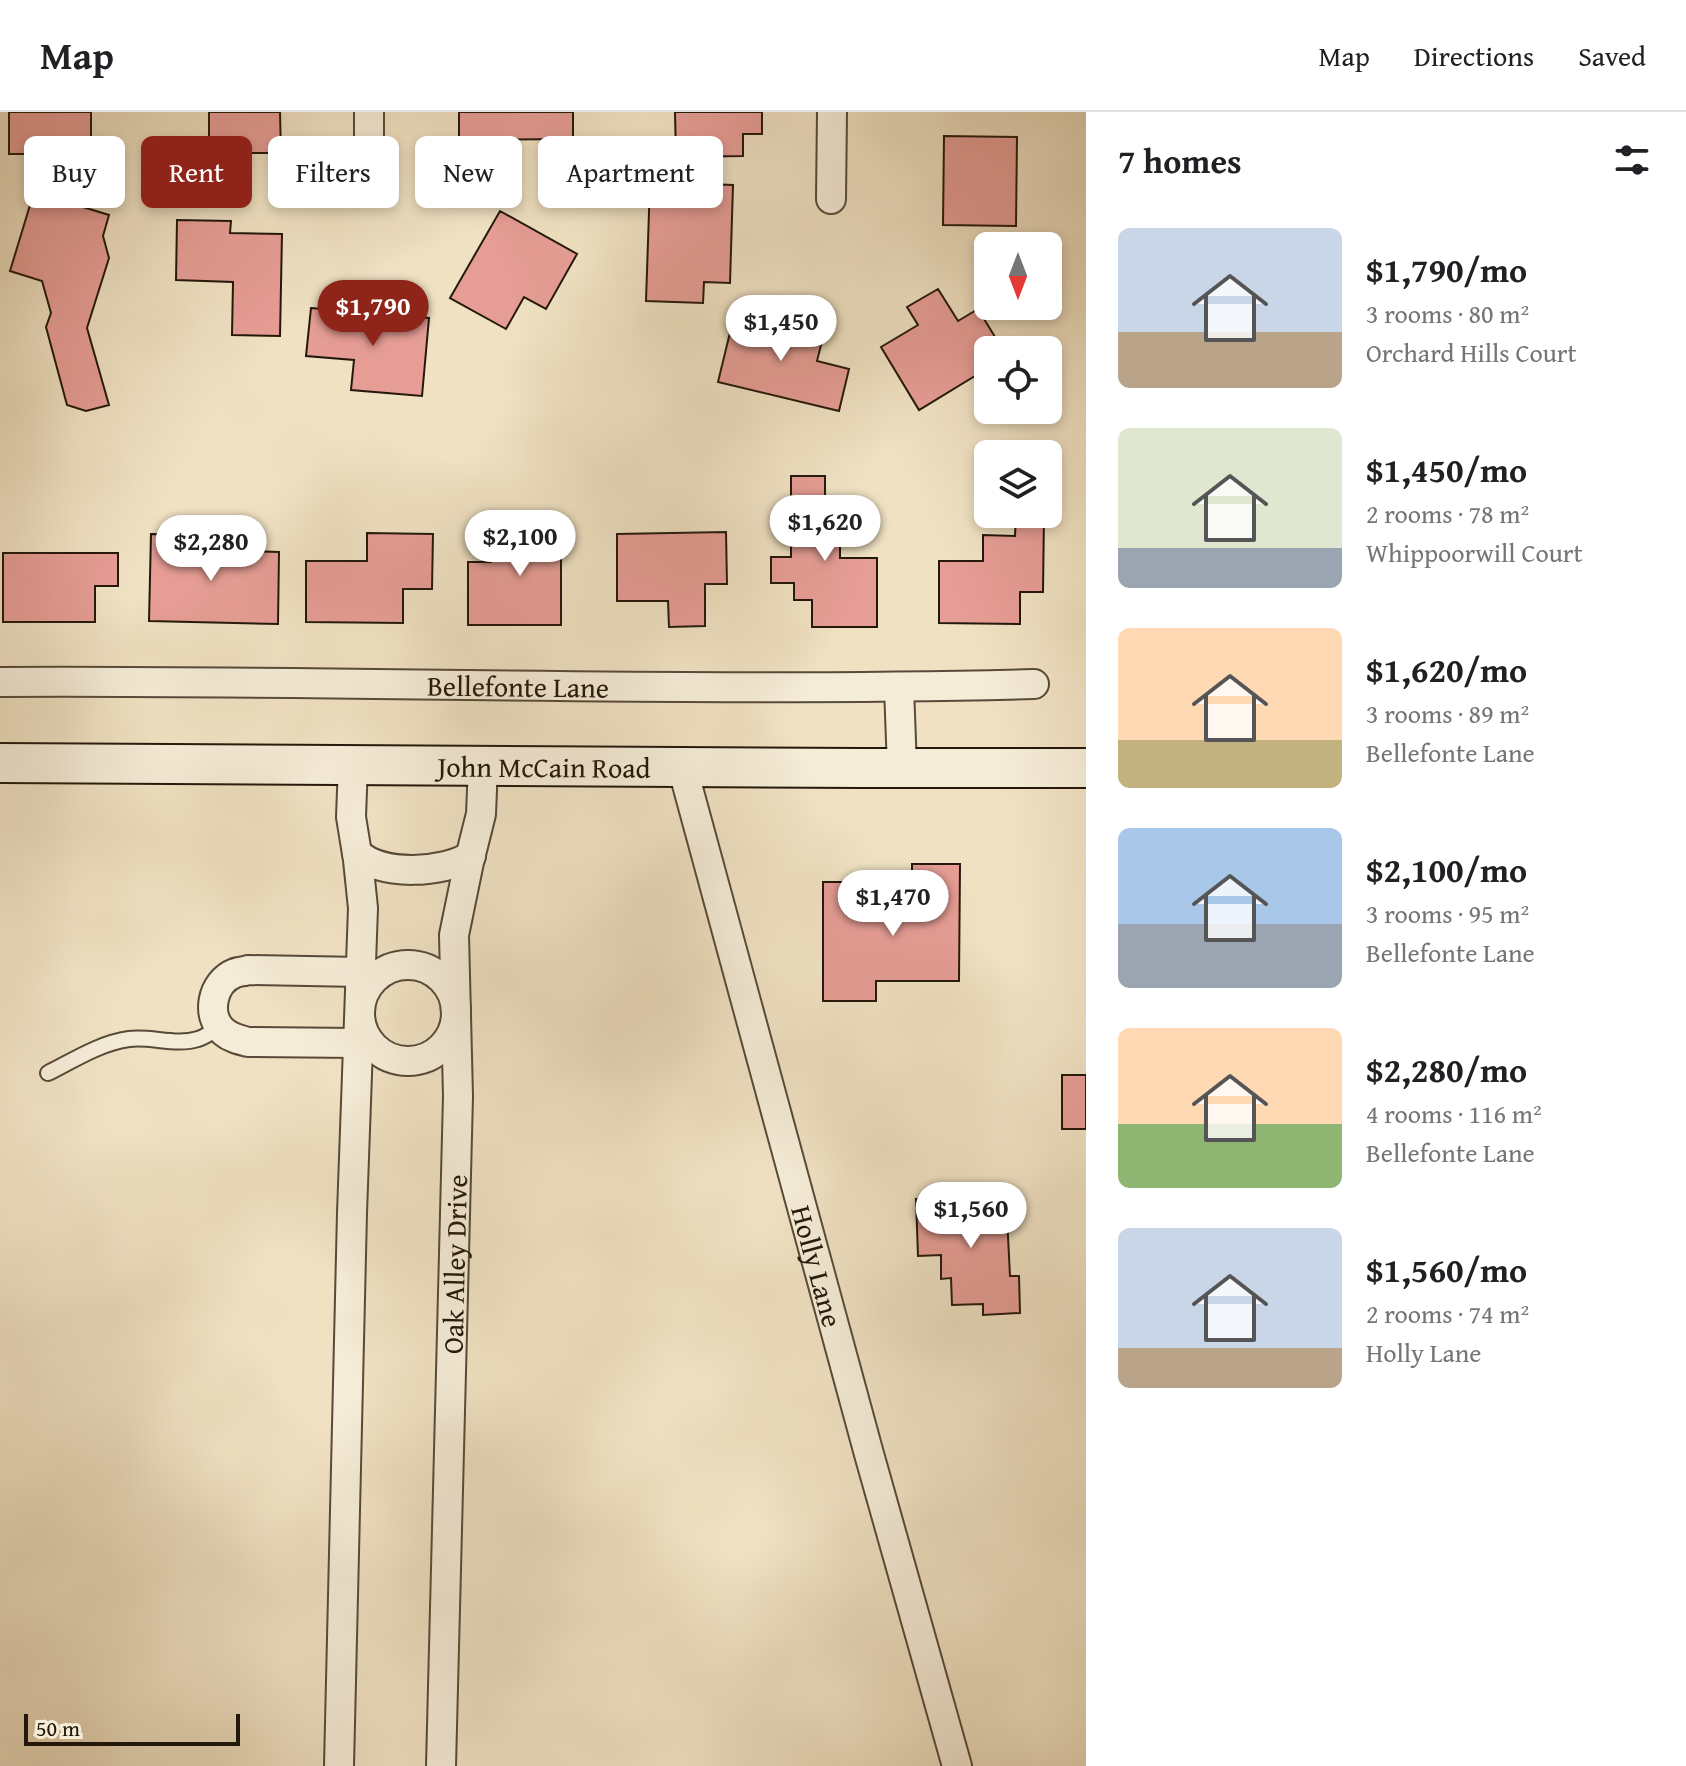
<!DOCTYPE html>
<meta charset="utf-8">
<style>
:root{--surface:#fff;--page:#f2f2f2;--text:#202124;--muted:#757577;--line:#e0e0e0;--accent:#8f2418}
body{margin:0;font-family:"Gentium Book Plus",serif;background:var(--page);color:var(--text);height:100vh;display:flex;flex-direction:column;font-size:30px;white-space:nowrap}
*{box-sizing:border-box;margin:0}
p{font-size:26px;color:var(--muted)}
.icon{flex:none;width:44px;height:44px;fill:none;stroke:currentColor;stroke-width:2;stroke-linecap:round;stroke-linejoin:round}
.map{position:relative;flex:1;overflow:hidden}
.panel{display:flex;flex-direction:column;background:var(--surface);width:600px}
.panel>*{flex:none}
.top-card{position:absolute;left:24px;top:24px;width:760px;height:72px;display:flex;gap:16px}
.needle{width:52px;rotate:180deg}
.fabs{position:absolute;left:974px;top:120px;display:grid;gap:16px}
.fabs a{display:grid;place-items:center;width:88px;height:88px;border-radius:12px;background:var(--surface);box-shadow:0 4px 12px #0003;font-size:40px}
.scale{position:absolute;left:24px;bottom:20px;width:216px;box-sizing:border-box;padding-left:8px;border:4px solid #24180b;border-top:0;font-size:22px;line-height:28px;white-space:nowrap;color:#24180b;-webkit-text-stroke:6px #f5ecd7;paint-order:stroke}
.price{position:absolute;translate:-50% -68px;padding:0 18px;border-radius:28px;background:#fff;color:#222;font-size:26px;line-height:52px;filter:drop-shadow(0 2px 4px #0008)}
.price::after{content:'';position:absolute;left:50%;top:48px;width:24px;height:18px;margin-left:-12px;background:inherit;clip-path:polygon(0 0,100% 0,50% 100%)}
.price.on{background:var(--accent);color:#fff}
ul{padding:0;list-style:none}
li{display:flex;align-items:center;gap:24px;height:200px;padding:0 32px}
li span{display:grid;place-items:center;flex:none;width:224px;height:160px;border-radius:12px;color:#555}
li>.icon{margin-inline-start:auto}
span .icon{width:96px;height:96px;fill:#fffc;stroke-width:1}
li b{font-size:34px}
h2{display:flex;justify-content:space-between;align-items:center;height:96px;padding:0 32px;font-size:34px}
.chip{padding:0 28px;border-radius:12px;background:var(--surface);box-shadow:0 4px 12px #0003;font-size:28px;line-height:72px}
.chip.on{background:var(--accent);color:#fff}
header{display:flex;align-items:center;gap:48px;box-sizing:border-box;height:112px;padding:0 40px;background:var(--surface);border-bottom:2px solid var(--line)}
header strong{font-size:38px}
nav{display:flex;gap:44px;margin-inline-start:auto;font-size:28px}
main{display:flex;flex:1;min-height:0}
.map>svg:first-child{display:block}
.building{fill:#e69d95;stroke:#24180b;stroke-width:2}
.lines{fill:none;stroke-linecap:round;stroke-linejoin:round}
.service-casing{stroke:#574a39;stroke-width:18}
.minor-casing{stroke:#574a39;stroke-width:32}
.secondary-casing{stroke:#24180b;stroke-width:42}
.service{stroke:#f5ecd7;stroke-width:14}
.minor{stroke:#f5ecd7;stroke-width:28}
.secondary{stroke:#f5ecd7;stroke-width:38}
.labels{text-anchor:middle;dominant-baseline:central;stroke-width:6;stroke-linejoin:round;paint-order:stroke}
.street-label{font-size:28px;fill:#24180b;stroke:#f5ecd7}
</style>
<header>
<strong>Map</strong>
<nav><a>Map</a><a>Directions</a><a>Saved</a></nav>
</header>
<main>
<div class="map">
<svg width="1086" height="1654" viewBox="0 0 1086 1654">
<rect width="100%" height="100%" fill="#efe1c2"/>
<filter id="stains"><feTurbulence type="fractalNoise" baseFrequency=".0025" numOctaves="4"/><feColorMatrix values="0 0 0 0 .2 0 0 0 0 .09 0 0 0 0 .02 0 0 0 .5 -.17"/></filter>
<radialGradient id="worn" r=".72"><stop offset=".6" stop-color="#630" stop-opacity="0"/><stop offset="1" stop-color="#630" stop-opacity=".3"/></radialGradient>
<path class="building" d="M9,0h82v42h-82z
M209,0h71l1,41h-72z
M459,0h114v27l-114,1z
M675,0h87v22h-19v22l-67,1z
M944,24l73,1 -1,89 -73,-1z
M650,70l83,3 -3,98 -26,-1 -1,21 -57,-2z
M34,80l75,23 -6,21 6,22 -22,70 22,77 -23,6 -19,-6 -21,-78 5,-14 -9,-32 -32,-10z
M500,99l77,43 -31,55 -22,-12 -18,32 -56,-31z
M177,108l54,1 -1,12 52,1 -2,102 -48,-1 1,-53 -57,-2z
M938,177l20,32 20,-12 25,41h-15v18l-69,42 -38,-63 37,-22 -11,-18z
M311,196l118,10 -7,78 -71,-6 3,-30 -48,-4z
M735,200l89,21 -7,28 32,8 -10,42 -121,-29z
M791,364h34v40h15v42h37v69h-65v-27h-18v-17h-23v-26h20z
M1016,402h28l-1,78h-23v32l-81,-1v-62h44v-26l32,1z
M514,406h47v107h-93v-63h23v-16h23z
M726,420l1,52h-22v42l-36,1 -1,-26h-51v-67z
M367,421l66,1 -1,55h-29v34l-97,-1v-61h61z
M151,422l50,1v15l78,2 -1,72 -129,-3z
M3,441h115v33h-23v36h-92z
M912,752h48l-1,117h-83v20h-53v-119h24v33h65z
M1062,963h24v54h-24z
M1006,1084l4,80h9l1,37 -37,2v-11l-31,1 -1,-27 -10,1v-24l-23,1 -2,-57z"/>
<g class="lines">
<g class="service-casing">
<path id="service" d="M48,961c26,-13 52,-30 81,-34 22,-3 47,7 69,0 7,-2 15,-8 22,-12"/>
</g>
<g class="minor-casing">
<g id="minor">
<path d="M369,68v-68"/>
<path d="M831,87l1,-87"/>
<path id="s1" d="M0,570c345,-2 689,11 1034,2"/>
<path d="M899,575l3,81"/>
<path id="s2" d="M682,654l187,688 88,312"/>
<path d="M357,741c25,24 86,20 114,3"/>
<circle cx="408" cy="901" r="48"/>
<path d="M358,931l-110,-1c-8,-2 -17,-4 -24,-10 -19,-16 -12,-50 11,-59 1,-1 12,-2 13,-3l113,2"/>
<path d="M339,1654l13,-553 11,-305 -5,-48 -7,-43 2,-53"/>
<path id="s3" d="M441,1654l17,-670 -4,-161 15,-73 12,-48 2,-49"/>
</g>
</g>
<g class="secondary-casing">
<g id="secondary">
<path id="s4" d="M0,651l862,5h224"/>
</g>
</g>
<use href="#service" class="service"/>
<use href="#minor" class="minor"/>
<use href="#secondary" class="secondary"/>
</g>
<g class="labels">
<g class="street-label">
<text stroke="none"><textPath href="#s1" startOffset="518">Bellefonte Lane</textPath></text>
<text stroke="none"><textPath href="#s4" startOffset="544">John McCain Road</textPath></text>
<text stroke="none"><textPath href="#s3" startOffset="502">Oak Alley Drive</textPath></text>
<text stroke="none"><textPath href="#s2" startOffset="518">Holly Lane</textPath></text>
</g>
</g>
<rect width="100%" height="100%" filter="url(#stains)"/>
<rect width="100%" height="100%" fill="url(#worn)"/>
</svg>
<div class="fabs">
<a><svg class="needle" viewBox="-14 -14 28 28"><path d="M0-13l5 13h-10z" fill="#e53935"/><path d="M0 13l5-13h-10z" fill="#757577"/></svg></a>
<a><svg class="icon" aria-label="locate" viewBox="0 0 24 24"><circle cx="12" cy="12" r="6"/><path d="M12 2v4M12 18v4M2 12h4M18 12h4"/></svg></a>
<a><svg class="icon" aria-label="layers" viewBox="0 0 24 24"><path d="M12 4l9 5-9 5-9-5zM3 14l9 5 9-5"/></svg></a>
</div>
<div class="scale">50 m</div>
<b class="price on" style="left:373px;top:236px">$1,790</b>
<b class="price" style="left:781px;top:251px">$1,450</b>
<b class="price" style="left:825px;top:451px">$1,620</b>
<b class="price" style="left:520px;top:466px">$2,100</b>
<b class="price" style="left:211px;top:471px">$2,280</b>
<b class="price" style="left:893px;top:826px">$1,470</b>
<b class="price" style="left:971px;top:1138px">$1,560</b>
<div class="top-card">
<a class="chip">Buy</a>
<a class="chip on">Rent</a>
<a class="chip">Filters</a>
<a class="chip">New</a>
<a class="chip">Apartment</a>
</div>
</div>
<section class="panel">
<h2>7 homes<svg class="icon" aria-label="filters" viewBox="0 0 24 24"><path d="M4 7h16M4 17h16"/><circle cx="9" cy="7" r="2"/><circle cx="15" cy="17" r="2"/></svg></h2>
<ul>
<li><span style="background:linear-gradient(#c9d6e8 65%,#b9a48a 0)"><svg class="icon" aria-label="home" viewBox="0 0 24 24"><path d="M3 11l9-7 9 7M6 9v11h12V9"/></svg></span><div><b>$1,790/mo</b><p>3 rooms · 80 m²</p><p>Orchard Hills Court</p></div></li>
<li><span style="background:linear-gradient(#dfe7d0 75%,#9aa5b1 0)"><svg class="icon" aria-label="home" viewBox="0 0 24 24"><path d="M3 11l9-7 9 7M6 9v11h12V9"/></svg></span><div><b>$1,450/mo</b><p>2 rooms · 78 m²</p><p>Whippoorwill Court</p></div></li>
<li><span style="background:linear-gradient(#ffd9b3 70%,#c2b280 0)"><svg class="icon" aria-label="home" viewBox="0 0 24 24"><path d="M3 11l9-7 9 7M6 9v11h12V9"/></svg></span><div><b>$1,620/mo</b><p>3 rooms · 89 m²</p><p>Bellefonte Lane</p></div></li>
<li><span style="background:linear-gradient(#a9c7e8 60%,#9aa5b1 0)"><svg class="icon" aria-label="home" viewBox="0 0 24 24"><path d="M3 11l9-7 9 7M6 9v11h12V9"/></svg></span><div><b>$2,100/mo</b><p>3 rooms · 95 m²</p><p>Bellefonte Lane</p></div></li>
<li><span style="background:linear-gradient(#ffd9b3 60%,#8fb573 0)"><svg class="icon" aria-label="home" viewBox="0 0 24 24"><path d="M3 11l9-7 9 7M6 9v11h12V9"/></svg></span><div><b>$2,280/mo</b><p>4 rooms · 116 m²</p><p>Bellefonte Lane</p></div></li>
<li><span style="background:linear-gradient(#c9d6e8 75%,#b9a48a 0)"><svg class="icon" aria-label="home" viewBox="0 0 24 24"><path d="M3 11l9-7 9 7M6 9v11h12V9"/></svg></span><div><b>$1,560/mo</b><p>2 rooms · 74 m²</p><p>Holly Lane</p></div></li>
</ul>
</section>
</main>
